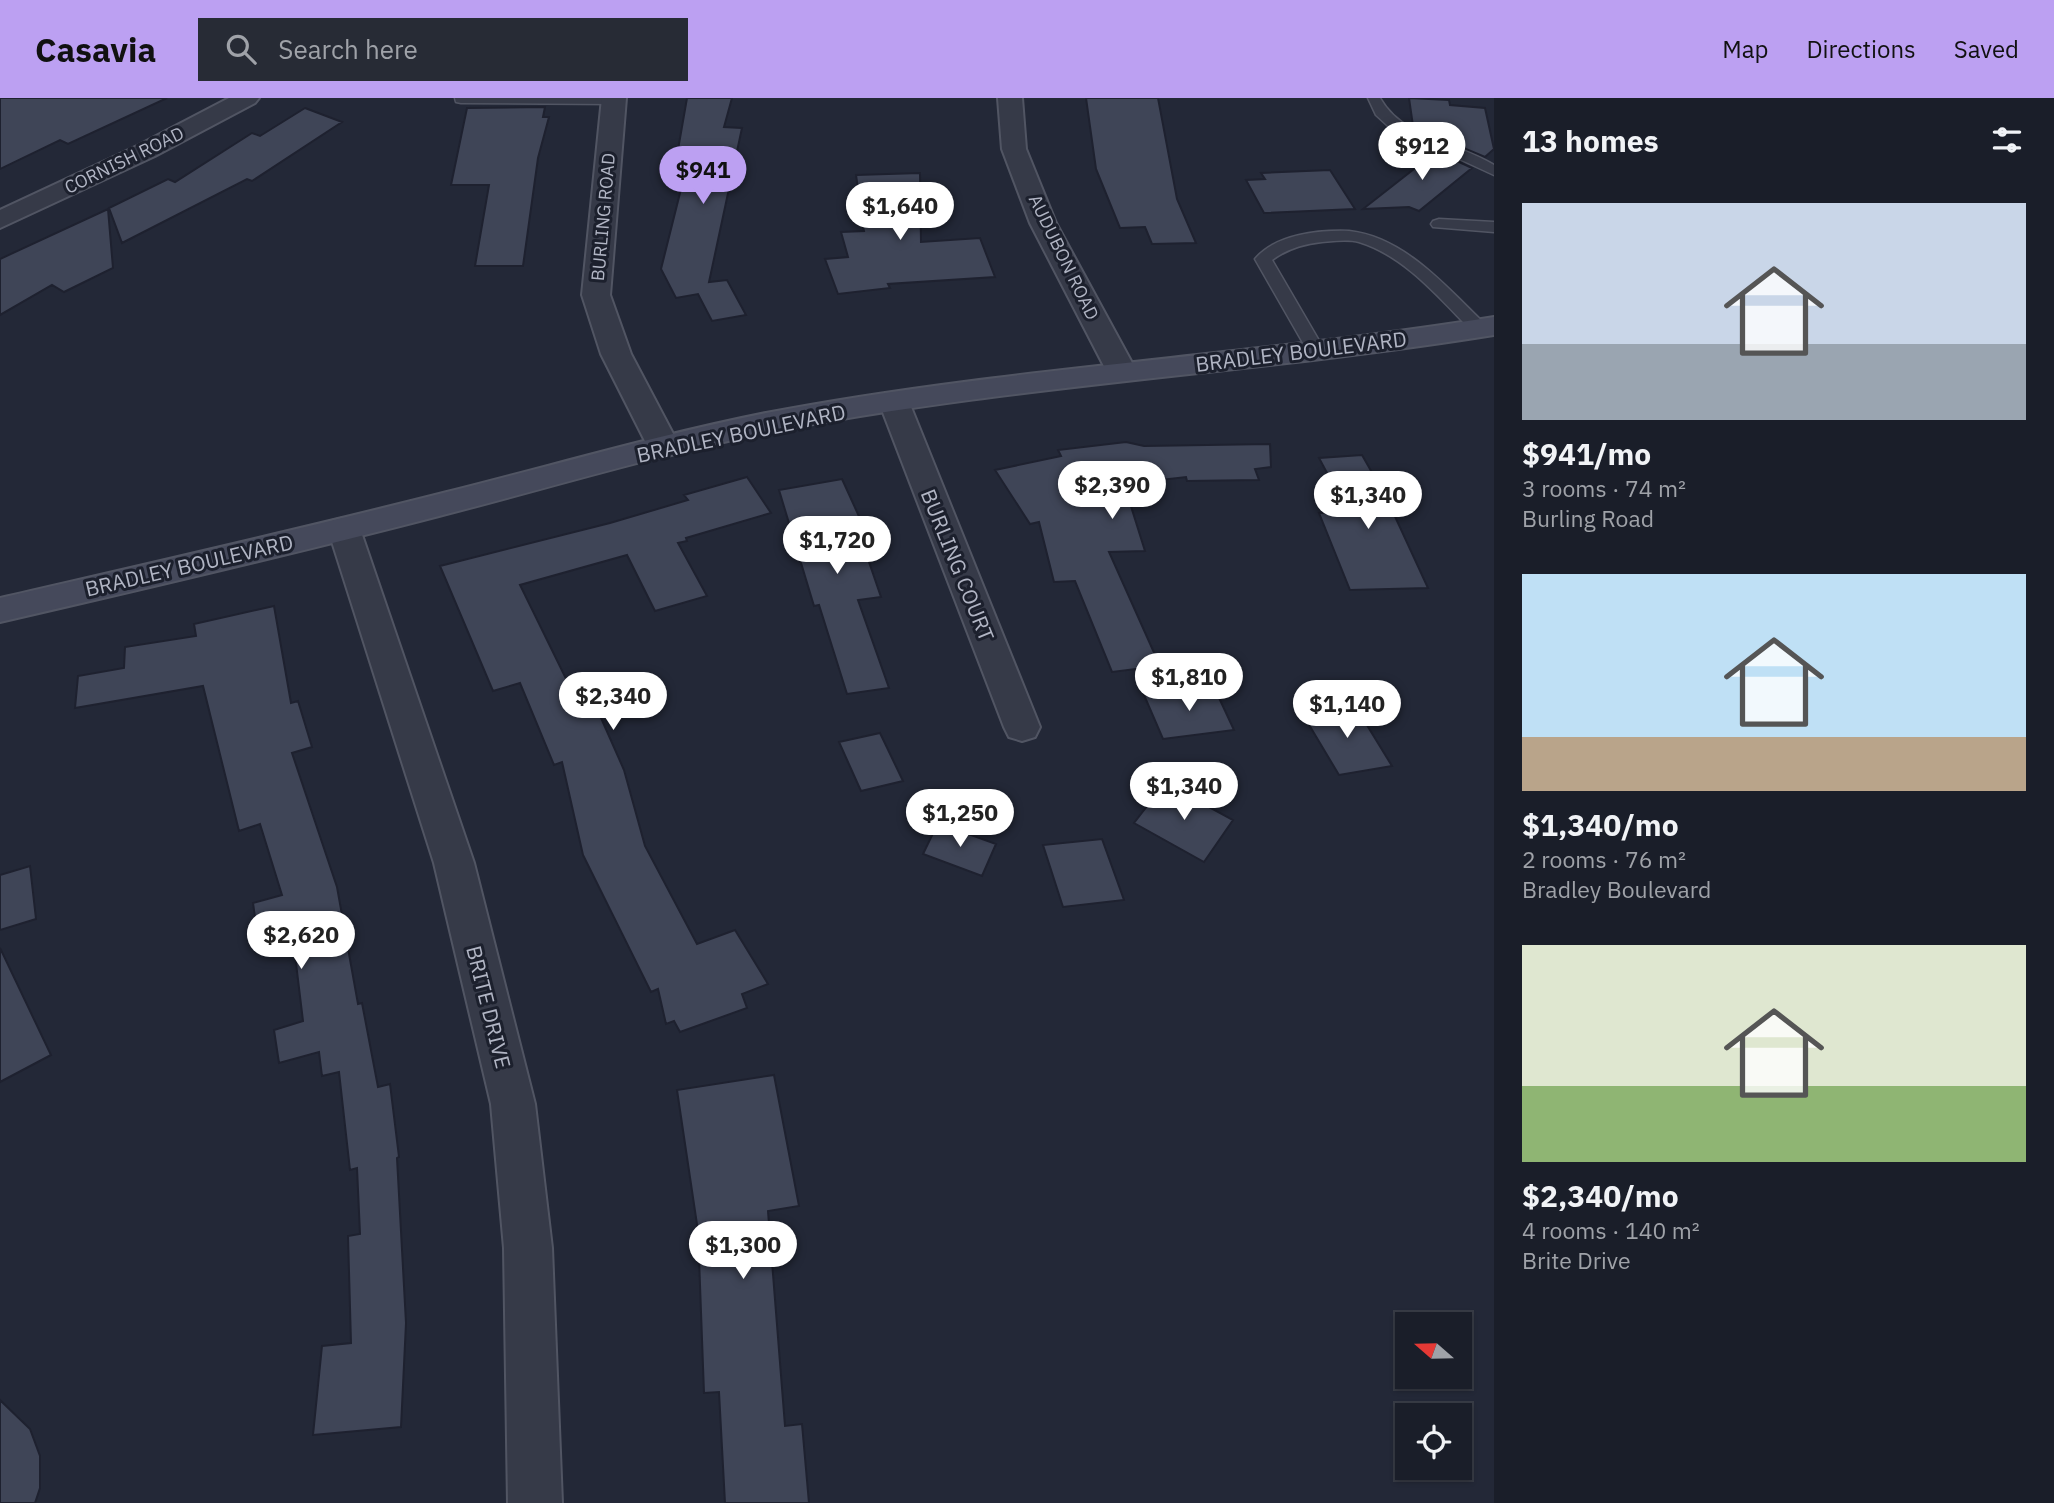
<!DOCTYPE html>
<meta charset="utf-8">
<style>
:root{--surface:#1a1e29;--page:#272b35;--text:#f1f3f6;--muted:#9fa2a8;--line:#383c46;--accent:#bca0f2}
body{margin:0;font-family:"IBM Plex Sans",sans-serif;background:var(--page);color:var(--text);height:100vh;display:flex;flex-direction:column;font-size:26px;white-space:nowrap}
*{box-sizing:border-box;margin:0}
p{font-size:23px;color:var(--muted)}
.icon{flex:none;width:38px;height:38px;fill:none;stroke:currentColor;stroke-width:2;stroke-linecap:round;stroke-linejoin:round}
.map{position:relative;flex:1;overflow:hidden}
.sheet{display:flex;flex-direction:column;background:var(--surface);width:560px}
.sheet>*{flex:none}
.needle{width:46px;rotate:290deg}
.controls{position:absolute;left:1395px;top:1214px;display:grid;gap:14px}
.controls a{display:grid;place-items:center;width:77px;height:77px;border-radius:0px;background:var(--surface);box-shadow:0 2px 5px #0004,0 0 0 2px var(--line);font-size:35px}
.price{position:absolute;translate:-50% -60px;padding:0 16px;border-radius:24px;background:#fff;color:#222;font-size:23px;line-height:46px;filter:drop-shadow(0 2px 4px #0008)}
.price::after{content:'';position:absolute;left:50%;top:42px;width:21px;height:16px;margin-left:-10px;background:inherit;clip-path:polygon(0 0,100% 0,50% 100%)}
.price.current{background:var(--accent);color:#111}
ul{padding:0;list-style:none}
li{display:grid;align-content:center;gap:14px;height:371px;padding:0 28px}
li span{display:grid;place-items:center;height:217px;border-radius:0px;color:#555}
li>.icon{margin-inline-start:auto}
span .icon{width:126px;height:126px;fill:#fffc;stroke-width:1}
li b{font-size:30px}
h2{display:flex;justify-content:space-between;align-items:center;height:84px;padding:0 28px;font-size:30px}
header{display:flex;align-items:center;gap:42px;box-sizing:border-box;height:98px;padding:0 35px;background:var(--accent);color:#111}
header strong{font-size:33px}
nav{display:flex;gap:38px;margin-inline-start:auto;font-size:24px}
.search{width:490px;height:63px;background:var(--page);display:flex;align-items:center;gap:18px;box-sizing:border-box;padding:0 24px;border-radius:0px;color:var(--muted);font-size:26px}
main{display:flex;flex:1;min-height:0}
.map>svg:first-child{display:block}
.building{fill:#3f4557;stroke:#1e212f;stroke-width:2}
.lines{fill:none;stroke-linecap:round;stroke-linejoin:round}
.lane-casing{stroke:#515563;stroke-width:3}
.street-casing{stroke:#515563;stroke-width:4}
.secondary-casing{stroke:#515563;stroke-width:4}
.lane{fill:#363a48;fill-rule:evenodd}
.street{fill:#363a48;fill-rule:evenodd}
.secondary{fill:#45495b;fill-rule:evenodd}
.labels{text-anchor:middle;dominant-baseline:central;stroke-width:6;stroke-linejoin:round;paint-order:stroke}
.far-street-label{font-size:18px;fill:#b1b5c4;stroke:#1c202d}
.street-label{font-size:21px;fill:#b1b5c4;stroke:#1c202d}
</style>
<header>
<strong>Casavia</strong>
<div class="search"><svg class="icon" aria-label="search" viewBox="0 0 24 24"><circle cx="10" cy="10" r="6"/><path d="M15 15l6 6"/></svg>Search here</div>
<nav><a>Map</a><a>Directions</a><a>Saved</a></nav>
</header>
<main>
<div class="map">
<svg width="1494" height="1405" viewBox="0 0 1494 1405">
<rect width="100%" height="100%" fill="#232837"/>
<path class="building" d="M0,0h167l-99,46 -8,-4 -60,29z
M687,0h45l-8,29 18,1 -33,154 18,-2 19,35 -34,6 -14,-27 -22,4 -15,-29 27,-108h-12z
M1086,0h72l19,101 19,44 -44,1 -7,-17 -25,1 -24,-59z
M1409,0l40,2 1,5 35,3 9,41 -9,8 -67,-28 -5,-3z
M545,9l-2,10h6l-11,41 -15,108h-48l14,-81h-38l16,-77z
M305,10l37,14 -90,59 -5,-2 -125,64 -13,-35 59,-29 7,3 77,-49 8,3z
M1416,44l56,26 -53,43 -10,-4 -46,2 56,-44z
M1330,72l25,39 -91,4 -18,-33 19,-1 -4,-6z
M920,75l1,69 59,-4 15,39 -107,7 2,4 -52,6 -13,-35 23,-2 -7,-25 23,-1 -9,-42h3l-2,-14z
M108,111l5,59 -49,24 -12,-7 -52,30v-56z
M1126,344l18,4 126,-2 1,23 -16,2 4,11 -72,1 -1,-4 -62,7 21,67 -36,1 51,114 -48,6 -37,-91 -21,1 -15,-60 -9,2 -35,-54 66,-14 -3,-6z
M1362,357l24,42 42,91 -78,2 -31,-77 29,-1 -29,-54z
M747,379l24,36 -85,25 1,3 -9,2 29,53 -52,15 -28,-56 -107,30 55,112 15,-4 34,77 21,76 52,98 38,-14 33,54 -26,10 5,14 -67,24 -6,-11 -8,3 -8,-35 -7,3 -68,-137 -21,-93 -8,3 -34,-82 -27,8 -53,-125 170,-43 78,-23 -4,-5z
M842,381l20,44 -6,1 25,73 -23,3 31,88 -42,6 -28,-89 -5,1 -35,-116z
M274,508l17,97 7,-2 14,46 -20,6 45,134 21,117 4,-1 16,84 12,-3 9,73 -2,1 9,165 -5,104 -88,8 9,-89 29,-3 -3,-107 12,-2 -3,-66 -7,2 -11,-98 -17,4 -3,-24 -40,11 -5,-33 29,-9 -11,-91 -34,9 -5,-36 29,-8 -22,-71 -21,7 -36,-145 -128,22 3,-32 46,-8 1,-21 71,-11 -2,-12z
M1214,589l20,43 -71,9 -19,-44z
M1354,606l38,62 -53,9 -37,-62z
M880,635l23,48 -42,10 -22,-49z
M1165,685l68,37 -29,42 -70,-39z
M938,725l58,21 -14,32 -59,-22z
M1102,741l22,61 -61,7 -20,-62z
M30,768l6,53 -36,11v-55z
M0,850l51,107 -51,27z
M774,977l25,131 -31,5 17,215 17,-2 7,79h-84l-6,-111 -15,1 -6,-162 -21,-141z
M0,1302l30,29 10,27v32l-5,15h-35z"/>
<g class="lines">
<g class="lane-casing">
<path id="lane" d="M455,0h165l1,2 -7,4 -153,-1 -5,-1z
M1368,0h12c23,41 77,44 114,67v10l-106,-49 -12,-11z
M1439,121l55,3v10l-61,-5 -2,-3 2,-3z
M1349,133c56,6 98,57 136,93l2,4 -2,4h-12c-33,-33 -68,-76 -114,-90 -12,-3 -25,-1 -37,0 -19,2 -35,7 -50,18l53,91 -3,4h-12l-55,-96c21,-25 64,-29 94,-28z"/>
</g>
<g class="street-casing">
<path id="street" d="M229,0h30l-4,5 -100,53 -155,72v-18l137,-64z
M602,0h24l-16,197 21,59 49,93 -5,7 -11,3 -11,-3 -5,-7 -47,-93 -19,-59z
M998,0h24l4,51 30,74 81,149 -5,6 -10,3 -10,-3 -5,-6 -77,-149 -28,-74z
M894,295l11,2 4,7 131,325 -5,10 -13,4 -13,-4 -5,-10 -125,-325 4,-7z
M344,420l12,3 4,8 114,334 61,241 17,144 10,255h-54l-4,-255 -13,-144 -57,-241 -106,-334 4,-8z"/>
</g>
<g class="secondary-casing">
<path id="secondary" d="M1494,219v18c-242,39 -488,50 -728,98 -111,22 -218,55 -327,83 -146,38 -292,72 -439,106v-24c147,-34 293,-67 439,-104 109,-27 217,-59 327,-81 241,-46 486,-57 728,-96z"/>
</g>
<use href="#lane" class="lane"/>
<use href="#street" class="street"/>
<use href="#secondary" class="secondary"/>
</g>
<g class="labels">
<g class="far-street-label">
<text transform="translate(124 62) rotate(-26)">CORNISH ROAD</text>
<text transform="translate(603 119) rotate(-85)">BURLING ROAD</text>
<text transform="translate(1064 159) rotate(64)">AUDUBON ROAD</text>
</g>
<g class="street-label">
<text transform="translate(1301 253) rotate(-7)">BRADLEY BOULEVARD</text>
<text transform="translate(741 335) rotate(-12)">BRADLEY BOULEVARD</text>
<text transform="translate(189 467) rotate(-13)">BRADLEY BOULEVARD</text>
<text transform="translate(958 467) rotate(68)">BURLING COURT</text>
<text transform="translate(489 909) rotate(76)">BRITE DRIVE</text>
</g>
</g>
</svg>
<div class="controls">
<a><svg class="needle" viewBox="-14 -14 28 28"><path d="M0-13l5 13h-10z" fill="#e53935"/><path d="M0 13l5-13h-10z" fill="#9fa2a8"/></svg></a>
<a><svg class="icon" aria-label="locate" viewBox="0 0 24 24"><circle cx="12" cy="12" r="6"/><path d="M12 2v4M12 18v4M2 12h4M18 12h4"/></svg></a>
</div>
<b class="price" style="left:1422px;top:84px">$912</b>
<b class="price current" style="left:703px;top:108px">$941</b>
<b class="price" style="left:900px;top:144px">$1,640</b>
<b class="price" style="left:1112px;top:423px">$2,390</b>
<b class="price" style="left:1368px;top:433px">$1,340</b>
<b class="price" style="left:837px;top:478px">$1,720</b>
<b class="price" style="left:1189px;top:615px">$1,810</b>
<b class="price" style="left:613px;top:634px">$2,340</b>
<b class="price" style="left:1347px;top:642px">$1,140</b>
<b class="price" style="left:1184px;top:724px">$1,340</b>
<b class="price" style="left:960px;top:751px">$1,250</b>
<b class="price" style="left:301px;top:873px">$2,620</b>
<b class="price" style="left:743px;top:1183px">$1,300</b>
</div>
<section class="sheet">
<h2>13 homes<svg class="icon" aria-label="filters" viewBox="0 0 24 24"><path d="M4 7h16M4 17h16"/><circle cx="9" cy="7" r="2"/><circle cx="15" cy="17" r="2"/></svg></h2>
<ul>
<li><span style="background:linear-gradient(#c9d6e8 65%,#9aa5b1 0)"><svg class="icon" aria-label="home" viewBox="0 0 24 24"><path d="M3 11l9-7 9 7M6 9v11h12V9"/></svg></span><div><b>$941/mo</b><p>3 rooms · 74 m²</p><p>Burling Road</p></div></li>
<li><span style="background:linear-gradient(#bfe0f5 75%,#b9a48a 0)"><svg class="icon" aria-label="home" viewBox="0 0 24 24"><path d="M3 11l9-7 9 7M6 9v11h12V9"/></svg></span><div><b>$1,340/mo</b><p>2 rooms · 76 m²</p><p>Bradley Boulevard</p></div></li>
<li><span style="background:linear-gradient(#dfe7d0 65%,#8fb573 0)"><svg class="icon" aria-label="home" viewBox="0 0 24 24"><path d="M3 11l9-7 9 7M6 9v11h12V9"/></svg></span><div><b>$2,340/mo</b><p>4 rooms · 140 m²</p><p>Brite Drive</p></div></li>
</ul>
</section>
</main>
